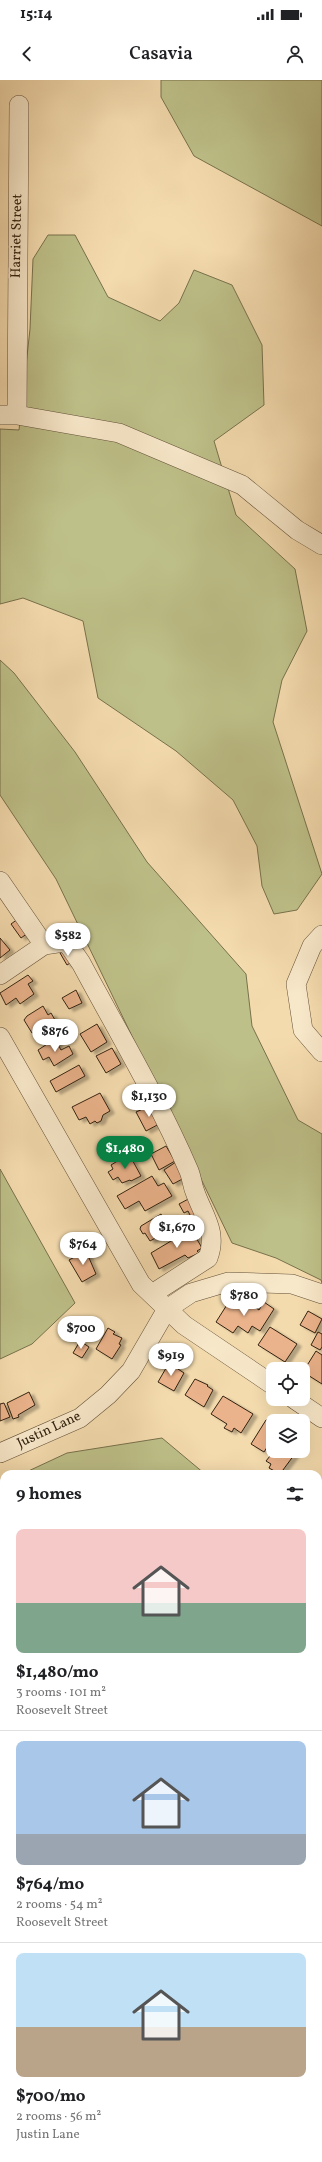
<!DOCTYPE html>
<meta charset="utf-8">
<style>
:root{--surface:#fff;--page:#f6f6f6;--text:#202124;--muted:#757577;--line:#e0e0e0;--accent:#0b8043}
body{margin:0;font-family:Vollkorn,serif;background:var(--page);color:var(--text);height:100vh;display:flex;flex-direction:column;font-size:15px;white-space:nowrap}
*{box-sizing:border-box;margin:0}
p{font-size:13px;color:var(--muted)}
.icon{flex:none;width:22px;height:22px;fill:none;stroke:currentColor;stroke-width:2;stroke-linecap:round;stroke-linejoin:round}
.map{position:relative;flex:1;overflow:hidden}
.side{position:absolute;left:0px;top:1390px;width:322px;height:692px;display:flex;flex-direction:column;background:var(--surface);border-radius:12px 12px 0 0;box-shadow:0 4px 16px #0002}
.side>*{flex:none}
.tools{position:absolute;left:266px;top:1282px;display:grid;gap:8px}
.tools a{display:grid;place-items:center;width:44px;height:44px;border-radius:8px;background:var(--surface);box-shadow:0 4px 16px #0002;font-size:20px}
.price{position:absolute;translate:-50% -34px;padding:0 9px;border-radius:14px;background:#fff;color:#222;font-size:13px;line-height:26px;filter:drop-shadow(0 1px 2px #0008)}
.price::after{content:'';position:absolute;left:50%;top:24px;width:12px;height:9px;margin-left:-6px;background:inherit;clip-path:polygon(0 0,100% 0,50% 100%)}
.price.current{background:var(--accent);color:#fff}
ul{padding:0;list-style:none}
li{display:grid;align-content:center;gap:8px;height:212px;padding:0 16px}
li+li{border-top:1px solid var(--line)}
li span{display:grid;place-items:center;height:124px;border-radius:8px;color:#555}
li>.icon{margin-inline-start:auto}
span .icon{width:72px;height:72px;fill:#fffc;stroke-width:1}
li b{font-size:17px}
h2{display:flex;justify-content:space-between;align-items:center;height:48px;padding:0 16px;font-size:17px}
.status{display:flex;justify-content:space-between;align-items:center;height:28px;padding:0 20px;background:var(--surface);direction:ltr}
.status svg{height:11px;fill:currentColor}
header{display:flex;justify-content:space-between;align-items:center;height:52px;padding:0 16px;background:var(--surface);font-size:18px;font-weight:600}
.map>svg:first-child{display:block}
.green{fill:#bec089;stroke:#78714c}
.building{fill:#ebb38b;stroke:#332210;filter:url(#shadow)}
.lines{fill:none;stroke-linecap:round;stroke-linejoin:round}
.minor-casing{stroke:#635038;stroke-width:20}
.minor{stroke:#f8e8ca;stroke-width:19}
.labels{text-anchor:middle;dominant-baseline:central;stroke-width:3.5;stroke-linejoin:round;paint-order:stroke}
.street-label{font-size:14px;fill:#332210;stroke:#f8e8ca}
</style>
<div class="status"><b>15:14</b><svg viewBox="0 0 49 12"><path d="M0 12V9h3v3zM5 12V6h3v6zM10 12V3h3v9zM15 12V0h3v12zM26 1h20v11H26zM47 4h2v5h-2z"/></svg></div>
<header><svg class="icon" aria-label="back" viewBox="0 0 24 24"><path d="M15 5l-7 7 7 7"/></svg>Casavia<svg class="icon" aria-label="person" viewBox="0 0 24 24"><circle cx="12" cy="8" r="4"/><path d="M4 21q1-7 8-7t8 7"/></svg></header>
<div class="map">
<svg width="322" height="2082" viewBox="0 0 322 2082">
<defs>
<filter id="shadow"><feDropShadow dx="4.5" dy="2.5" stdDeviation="1" flood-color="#0004"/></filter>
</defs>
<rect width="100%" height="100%" fill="#f4dbae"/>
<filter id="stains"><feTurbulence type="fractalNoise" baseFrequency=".005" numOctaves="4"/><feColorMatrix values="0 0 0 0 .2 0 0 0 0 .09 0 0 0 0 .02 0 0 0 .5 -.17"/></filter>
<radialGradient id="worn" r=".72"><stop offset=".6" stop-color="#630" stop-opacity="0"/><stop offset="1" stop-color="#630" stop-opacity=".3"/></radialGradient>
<path class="green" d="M161,0h161v146l-128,-70 -33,-59z
M48,155h27l33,62 52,24 19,-18 15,-33 38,15 30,60 2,60 -50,36 22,74 59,54 12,62 -25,49 -9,42 49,152 -25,36 -23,4 -12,-28 -5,-40 -24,-46 -57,-49 -78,-53 -15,-77 -60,-23 -23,6v-175l19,1 11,-101 3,-70z
M0,580l14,13 61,79 72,110 99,112 6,52 46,94 24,14v149l-1,-3 -45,-22 -44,-15 -176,-364 -56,-84z
M0,1089l75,134 -43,41 -32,15z
M162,1358l43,36h-183l45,-21z
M4,1402v357l-4,-19v-336z
M4,1869v135l-4,6v-135z"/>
<path class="building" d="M22,836l10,14 -11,8 -10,-14z
M0,858l10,12 -10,8z
M69,869l6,11 -8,5 -7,-12z
M28,895l5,6 -5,3 6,10 -14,10 -4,-6 -10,7 -6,-12z
M76,910l6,13 -13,6 -7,-11z
M43,926l5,9 3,-2 4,7 -2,3 -21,10 -8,-13 3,-4z
M97,944l10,18 -16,10 -11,-18z
M55,959l6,11 8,-4 4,8 -19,12 -5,-9 -6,3 -5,-10z
M112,968l9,16 -15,9 -10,-17z
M79,985l6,11 -29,16 -6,-11z
M142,1005l8,16 -15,7 -9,-15z
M100,1013l10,18 -7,4 -2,6 -4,2 -2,-2 -5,3 -4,-7 -7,3 -7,-13z
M152,1025l9,18 -15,8 -10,-19z
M166,1066l9,15 -16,9 -8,-16z
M129,1074l12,22 -10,5 -1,-1 -8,3 -4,-6 -5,3 -5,-8 5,-3 -2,-4z
M179,1080l9,16 -15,8 -9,-14z
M152,1096l6,10 6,-3 8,13 -27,15 -6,-10 -14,8 -8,-13z
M194,1116l8,15 -11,6 -3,-6 -4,2 -5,-9z
M161,1134l9,16 -20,11 -5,-8 -2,1 -3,-5 1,-3z
M191,1149l11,19 -5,3 2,2 -11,5 -3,-3 -26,14 -8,-16z
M86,1171l10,23 -14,8 -13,-22z
M230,1220l15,9 4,-6 10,7 5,-8 10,7 -14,22 -8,-5 -4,7 -10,-7 -5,7 -17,-11z
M308,1231l14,8 -7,14 -15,-8z
M270,1247l27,17 -12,18 -27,-17z
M108,1248l7,4 -2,2 9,4 -3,6 2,1 -9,14 -16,-10z
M318,1252l4,2v13l-2,3 -9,-5z
M80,1261l9,6 -7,11 -9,-5z
M316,1271l6,4v29l-19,-12z
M169,1283l15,10 -10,18 -16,-9z
M195,1299l13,6 -1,1 6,4 -9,17 -19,-12z
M29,1312l6,13 -17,10 1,2 -6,2 -6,-16z
M223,1316l30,18 -12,19 -7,-5 -2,4 -8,-4 3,-4 -16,-10z
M4,1323l6,14 -10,4v-17z
M270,1338l5,3h-2v17l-9,14 -13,-8 15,-24z
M274,1371h23l-17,23 -11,-6 2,-4 -5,-3z
M322,1470v13l-4,-2v-5z
M318,1545l4,2v26l-2,4 -2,-1z
M318,1739l4,3v19l-3,6z
M322,1901v21l-4,-3v-15l2,1z
M322,2026v17l-4,-2v-12z
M4,2057v21h12l-3,4h-13v-19z
M103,2078h23l-2,4h-24z
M219,2078h51l-2,4h-43z"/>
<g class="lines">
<g class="minor-casing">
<path id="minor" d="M0,335h17l102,18 123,52 55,45 25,15
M17,335l2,-310
M0,801l44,64 20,-3 6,5 11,16c37,69 77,136 108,208 3,7 3,14 6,21 8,23 23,40 13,66l-56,36
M322,855l-10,11 -16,38 7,46 19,22
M0,895l44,-30
M0,957l141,247 43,41 89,60
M294,1319l28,19
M0,1373l80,-35 28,-23 23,-24 36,-62 24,-16 37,-11 64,2 30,10
M318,1640l4,-6
M318,1707l4,2
M318,1837l4,-6
M318,2024l4,-7
M318,2069l4,2
M39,2082l2,-4
M164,2082l2,-4"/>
</g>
<use href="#minor" class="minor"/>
</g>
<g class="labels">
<g class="street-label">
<text transform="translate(17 156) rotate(-89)">Harriet Street</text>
<text transform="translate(49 1350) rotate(-25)">Justin Lane</text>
</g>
</g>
<rect width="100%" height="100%" filter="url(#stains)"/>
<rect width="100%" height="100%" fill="url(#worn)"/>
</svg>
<div class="tools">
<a><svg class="icon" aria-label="locate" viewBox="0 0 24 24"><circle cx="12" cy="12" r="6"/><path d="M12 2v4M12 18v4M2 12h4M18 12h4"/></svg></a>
<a><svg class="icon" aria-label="layers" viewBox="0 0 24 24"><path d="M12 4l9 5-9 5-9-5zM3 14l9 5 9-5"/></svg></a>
</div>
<b class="price" style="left:68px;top:877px">$582</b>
<b class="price" style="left:55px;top:973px">$876</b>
<b class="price" style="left:149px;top:1038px">$1,130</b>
<b class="price current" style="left:125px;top:1090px">$1,480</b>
<b class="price" style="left:177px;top:1169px">$1,670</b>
<b class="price" style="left:83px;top:1186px">$764</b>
<b class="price" style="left:244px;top:1237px">$780</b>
<b class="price" style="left:81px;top:1270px">$700</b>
<b class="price" style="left:171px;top:1297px">$919</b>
<section class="side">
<h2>9 homes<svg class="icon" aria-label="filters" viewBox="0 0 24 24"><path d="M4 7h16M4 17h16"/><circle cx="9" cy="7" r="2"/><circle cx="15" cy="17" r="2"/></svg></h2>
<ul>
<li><span style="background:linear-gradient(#f6c9c9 60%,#7fa58c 0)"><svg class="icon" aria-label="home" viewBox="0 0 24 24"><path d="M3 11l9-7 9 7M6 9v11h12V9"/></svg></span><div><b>$1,480/mo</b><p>3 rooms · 101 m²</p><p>Roosevelt Street</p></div></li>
<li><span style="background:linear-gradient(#a9c7e8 75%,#9aa5b1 0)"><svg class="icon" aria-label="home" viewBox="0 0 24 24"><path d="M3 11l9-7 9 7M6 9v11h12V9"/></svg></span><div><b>$764/mo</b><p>2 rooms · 54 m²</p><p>Roosevelt Street</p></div></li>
<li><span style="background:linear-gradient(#bfe0f5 60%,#b9a48a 0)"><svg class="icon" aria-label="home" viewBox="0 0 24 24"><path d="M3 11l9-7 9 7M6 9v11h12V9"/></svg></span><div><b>$700/mo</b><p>2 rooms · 56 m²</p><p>Justin Lane</p></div></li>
</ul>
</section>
</div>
